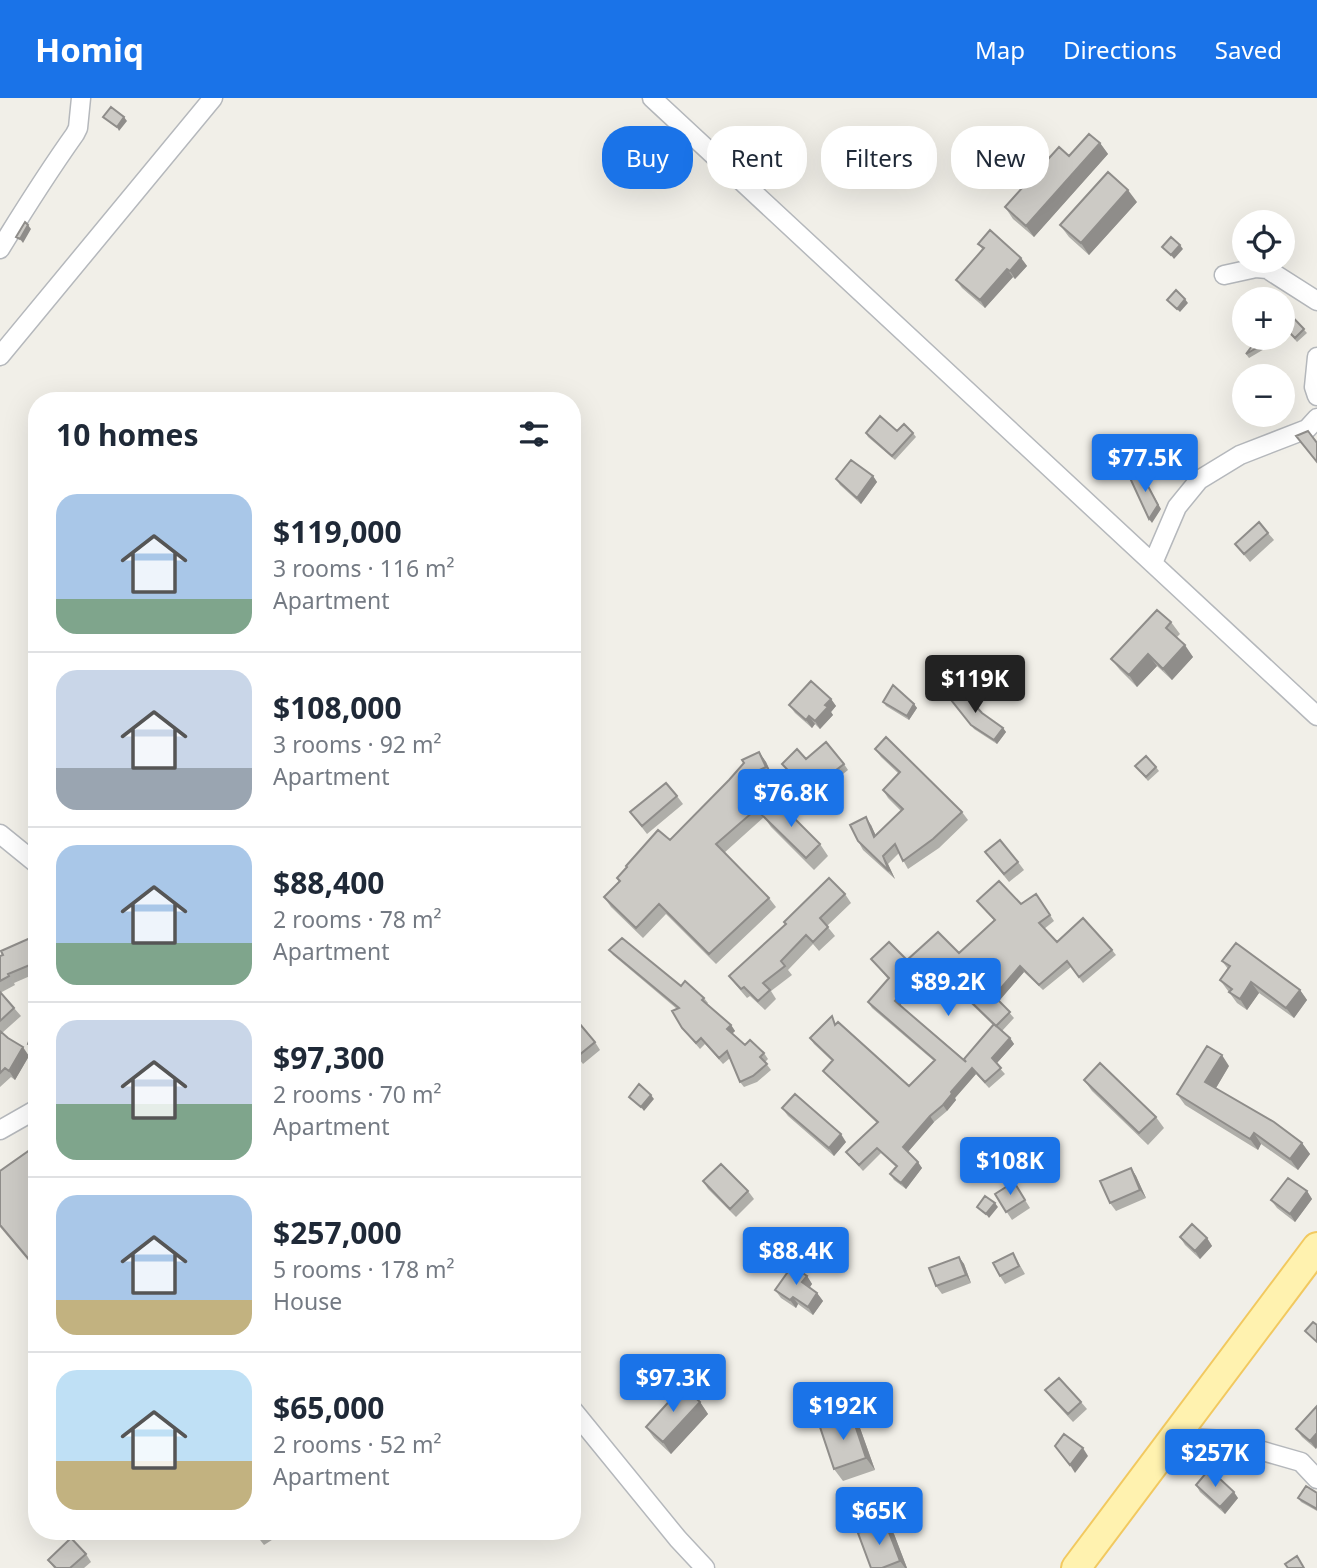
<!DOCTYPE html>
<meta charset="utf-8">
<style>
:root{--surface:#fff;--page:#f2f2f3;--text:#1f2937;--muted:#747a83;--line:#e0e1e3;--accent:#1a73e8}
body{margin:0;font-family:"Noto Sans",sans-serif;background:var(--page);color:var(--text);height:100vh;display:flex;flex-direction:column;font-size:26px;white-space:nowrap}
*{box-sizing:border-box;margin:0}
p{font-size:23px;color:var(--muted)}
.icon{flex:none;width:38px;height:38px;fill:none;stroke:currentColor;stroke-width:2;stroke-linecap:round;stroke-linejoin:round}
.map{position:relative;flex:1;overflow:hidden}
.drawer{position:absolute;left:28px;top:294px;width:553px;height:1148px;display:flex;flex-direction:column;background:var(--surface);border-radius:28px;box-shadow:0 7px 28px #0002}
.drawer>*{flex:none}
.guide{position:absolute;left:602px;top:28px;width:609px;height:63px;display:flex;gap:14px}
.controls{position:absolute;left:1232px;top:112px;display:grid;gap:14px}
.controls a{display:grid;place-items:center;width:63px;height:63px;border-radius:50%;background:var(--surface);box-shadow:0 7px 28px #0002;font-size:35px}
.price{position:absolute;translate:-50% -60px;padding:0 16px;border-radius:7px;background:var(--accent);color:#fff;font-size:23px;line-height:46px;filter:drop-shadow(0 2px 4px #0008)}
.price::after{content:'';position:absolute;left:50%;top:42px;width:21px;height:16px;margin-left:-10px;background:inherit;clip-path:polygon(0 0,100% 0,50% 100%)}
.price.current{background:#222;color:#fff}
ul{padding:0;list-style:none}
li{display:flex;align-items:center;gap:21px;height:175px;padding:0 28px}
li+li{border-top:2px solid var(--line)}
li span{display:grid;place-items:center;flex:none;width:196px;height:140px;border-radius:21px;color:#555}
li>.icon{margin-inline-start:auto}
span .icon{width:84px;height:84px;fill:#fffc;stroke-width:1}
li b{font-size:30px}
h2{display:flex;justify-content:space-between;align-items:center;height:84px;padding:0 28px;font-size:30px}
.chip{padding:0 24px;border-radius:28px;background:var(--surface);box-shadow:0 7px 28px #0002;font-size:24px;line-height:63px}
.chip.current{background:var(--accent);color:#fff}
header{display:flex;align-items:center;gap:42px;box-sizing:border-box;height:98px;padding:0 35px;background:var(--accent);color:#fff}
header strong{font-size:33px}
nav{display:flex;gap:38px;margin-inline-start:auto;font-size:24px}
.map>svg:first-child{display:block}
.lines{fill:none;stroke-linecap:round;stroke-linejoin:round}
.minor-casing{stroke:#b5b8bc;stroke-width:21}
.primary-casing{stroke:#f2c960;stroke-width:32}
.minor{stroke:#fff;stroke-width:18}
.primary{stroke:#fff2af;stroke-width:28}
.wall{fill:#afaea9;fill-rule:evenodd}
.shaded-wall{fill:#8f8d8a}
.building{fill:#cccac5;stroke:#8f8d8a;stroke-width:2}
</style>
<header>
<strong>Homiq</strong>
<nav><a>Map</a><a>Directions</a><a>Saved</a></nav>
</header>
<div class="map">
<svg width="1317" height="1470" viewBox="0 0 1317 1470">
<rect width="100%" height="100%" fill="#f1efe8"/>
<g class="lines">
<g class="minor-casing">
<path id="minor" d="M652,0l665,618
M0,151c24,-39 48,-77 75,-115l3,-6 3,-30
M1224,177l32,-7 11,1 50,32
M0,258l213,-258
M1317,259l-3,30 3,9
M1153,465l24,-56 22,-27 41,-25 67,-26 10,-11
M0,736l37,30
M0,1032l37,-21
M572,1311l106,130 27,29
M1174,1339l50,3 77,22 16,17"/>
</g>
<g class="primary-casing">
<path id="primary" d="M1076,1470l241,-321"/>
</g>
<use href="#minor" class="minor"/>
<use href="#primary" class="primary"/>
</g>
<path class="wall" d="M1100,45l8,11 -74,83 -21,-18 -8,-12 64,-51z
M1137,104l-48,53 -20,-18 -9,-12z
M978,146l43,14 6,8 -12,13 -2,-2 -28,31 -23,-20 -6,-8 27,-30z
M1283,209l24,26 -10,9 -7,-8 -41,24 -3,-4 12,-16h25z
M897,333l16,2 3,4 -21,23 -27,-23 -2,-4z
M873,378l4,6 -16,22 -21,-19 -4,-6z
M1268,435l6,7 -24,22 -15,-18z
M1171,524l9,12 -3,3 16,20 -21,23 -15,-14 -20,21 -17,-17 -9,-11z
M948,598l34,17 21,15 3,4 -9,12 -23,-15z
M831,601l5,7 -5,6 2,3 -13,14 -5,-5 -3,4 -17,-15 -6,-8z
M883,604l31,2 3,4 -8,12 -23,-14z
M875,651l87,63 6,8 -29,28 -31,21 -9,-16 -11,11 7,15 -32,-29 -5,-9 13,-16 5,11 25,-25 -13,-13 -5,-8 16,-16 -18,-17z
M759,654l7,10 7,15 -15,7 -8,9 16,19 54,32 8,12 -14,14 -43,-43 -7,-10 -40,36 45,45 7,9 -60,57 -50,-50 -23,24 -32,-31 -7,-10 15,-15 -2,-4 53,-38 59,-60 15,-17z
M806,661l38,5 4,6 -20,16 9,13 -13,10 -38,-40 -4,-5z
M1135,668l21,1 3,4 -11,10z
M677,698l6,8 -36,30 -17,-22z
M985,754l33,10 6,8 -15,12z
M845,796l6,9 -24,23 8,10 -16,15 -6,-7 -25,26 4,5 -21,16 5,8 -11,11 -15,-14 -3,2 -12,-14 -6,-8z
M1036,796l18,27 -10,8 13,13 55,8 4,5 -33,28 -12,-16 -28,23 -19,-18 -25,29 15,17 -12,13 8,7 4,6 -18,20 9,10 -16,14 -13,-14 -21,24 1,2 -9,11 -13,11 -26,30 14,16 -16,21 -12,-9 -4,-6 6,-7 -15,-14 -18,18 -17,-19 31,-29 -50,-47 -4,-5 9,-10 -18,-17 -4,-6 27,-14 72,62 25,-25 -62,-53 -4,-6 20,-23 -17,-20 36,1 52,-7 35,-33 -17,-19 44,3zM938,874l55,53 -28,35 -65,-55 15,-18 2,2 9,-9 3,2z
M37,837v38l-23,10 1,2 -15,8 14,15 7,8 -19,17 27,23 -14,24 -4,-3 -11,10v-131z
M609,852l95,48 4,5 -1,1 24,21 4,6 -3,2 13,12 19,8 4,6 -3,3 6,8 -14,12 -13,5 -4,-5 -10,-24 -7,6 -18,-20 -5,5 -18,-21 -5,-19 -64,-54z
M1222,863l78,29 7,10 -13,18 -35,-25 -12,17 -10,-7 -17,-23 8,-11z
M37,931v24l-3,-2 -6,-7z
M572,931l23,13 5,8 -17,14 -11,-14z
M1229,968l-13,22 86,55 8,11 -12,16 -37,-26 -3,6 -73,-45 -8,-11z
M1084,982l72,37 8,11 -16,17 -56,-54z
M782,1010l64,34 -12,14 -46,-40z
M37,1047v126l-37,-44v-56z
M1131,1070l5,8 10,22 -30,13 -6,-8z
M703,1083l45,10 6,8 -18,18 -28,-28z
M1014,1084l16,26 -18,12 -17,-26z
M1307,1093l5,8 -17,23 -18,-14 -6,-8z
M1180,1139l27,1 5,8 -12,13 -15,-14z
M1013,1155l12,21 -20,10 -5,-8z
M959,1159l5,7 7,19 -29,11 -6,-8z
M807,1178l5,8 -3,4 8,5 6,8 -10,14 -15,-11 -2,4 -15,-10 -6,-8z
M1045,1292l36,12 6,7 -14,13 -22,-24z
M700,1304l8,12 -37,40 -17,-16 -8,-11z
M1317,1308v41l-1,2 -14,-12 -6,-8z
M852,1318l8,12 15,42 -32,11 -9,-12z
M1196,1387l42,13 -13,16 -25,-22z
M1317,1395v18l-16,-9 -3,-4z
M885,1424l9,12 13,34h-36z
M253,1433h33l-22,14z
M86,1456l5,8 -7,6h-30l-6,-8z"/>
<path class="shaded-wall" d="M124,19l3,4 -8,10 -2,-4z
M1100,45l8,11 -74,83 -8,-11z
M1128,92l9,12 -48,53 -8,-12z
M28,127l3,4 -8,14 -3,-4z
M1180,147l3,4 -9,10 -3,-4z
M1021,160l6,8 -12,13 -5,-8z
M1007,171l6,8 -28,31 -5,-8z
M1185,201l3,4 -8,9 -3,-3z
M1141,375l20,36 -9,14 -3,-4z
M873,378l4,6 -16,22 -4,-6z
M1185,547l8,12 -21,23 -9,-11z
M1148,556l9,12 -20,21 -8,-12z
M831,601l5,7 -5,6 2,3 -13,14 -5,-8 10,-16z
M914,606l3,4 -8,12 -2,-4z
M809,618l6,8 -3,4 -6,-8z
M1003,630l3,4 -9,12 -3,-4z
M759,654l7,10 7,15 -7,-10z
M751,676l7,10 -9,10 -7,-10z
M866,719l5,8 9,20 -6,-8z
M883,758l5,8 7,15 -6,-8z
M934,868l4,6 -9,10 -5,-5z
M1020,868l4,6 -26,30 -4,-6z
M922,876l4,6 -9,9 -4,-6z
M911,884l4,5 -16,20 -4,-6z
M1251,884l8,11 -12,17 -7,-11z
M1300,892l7,10 -13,18 -8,-10z
M731,927l4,6 -4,4 -4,-6z
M1010,940l4,6 -18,20 -4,-6z
M23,949l6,9 -14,24 -6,-9z
M1222,957l7,11 -16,27 -8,-11z
M972,970l4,6 -21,24 1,2 -9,11 -4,-6 8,-13z
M651,997l3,4 -10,12 -3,-4z
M930,1018l4,6 -27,31 -4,-6z
M1254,1035l7,11 -3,6 -8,-11z
M841,1036l5,8 -12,14 -5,-8z
M1302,1045l8,11 -12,16 -8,-11z
M918,1064l4,6 -16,21 -5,-6z
M1131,1070l5,8 10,22 -6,-8z
M1307,1093l5,8 -17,23 -5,-8z
M995,1105l3,4 -9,11 -3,-4z
M1207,1140l5,8 -12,13 -5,-8z
M959,1159l5,7 7,19 -5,-8z
M807,1178l5,8 -4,6 -6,-8z
M817,1195l6,8 -10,14 -5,-8z
M793,1199l5,7 -2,4 -6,-8z
M700,1304l8,12 -37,40 -8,-12z
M852,1318l8,12 15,42 -9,-12z
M1317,1335v14l-1,2 -6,-8z
M1083,1350l5,8 -13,17 -5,-8z
M1234,1394l4,6 -13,16 -5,-7z
M885,1424l9,12 13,34h-2l-5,-7z"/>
<path class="building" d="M111,9l13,10 -7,10 -14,-10z
M1089,36l11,9 -74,83 -21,-19 54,-60 10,9z
M1108,74l20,18 -47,53 -21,-18z
M25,124l3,3 -8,14 -4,-2z
M990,132l31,28 -11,13 -3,-2 -27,31 -24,-20 28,-32 -6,-4z
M1171,139l9,8 -9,10 -9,-8z
M1176,192l9,9 -8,10 -10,-9z
M1283,209l21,22 -9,9 -8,-8 -4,3z
M1258,240h16l-28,16z
M880,318l17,15 7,-7 9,9 -21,23 -26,-23z
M1308,333l9,12v19l-21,-26z
M851,362l22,16 -16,22 -21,-19z
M1141,375l17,32 -9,14 -19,-41z
M1259,424l9,11 -24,21 -9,-10z
M1157,512l14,12 -5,6 19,17 -22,24 -15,-15 -19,21 -18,-16z
M811,583l20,18 -6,6 3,2 -13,14 -6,-5 -3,4 -17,-15z
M893,587l21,19 -7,12 -24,-14z
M958,589l24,26 21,15 -9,12 -23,-15 -23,-29z
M886,639l76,75 -29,27 -30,22 -8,-17 -12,12 6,15 -31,-30 -8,-16 16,-8 8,20 29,-28 -20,-19 17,-18 -25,-23z
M826,644l18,22 -21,16 10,13 -13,11 -38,-40 15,-15 9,10z
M759,654l7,15 -15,7 -9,10 19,21 -45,39 53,54 -60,56 -50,-50 -23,24 -32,-31 16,-16 -3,-3 10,-11 -1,-1 32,-36 12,10 59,-60 15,-17 -2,-3z
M1146,658l10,11 -10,10 -11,-11z
M666,685l11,13 -35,30 -12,-14z
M777,703l43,43 -14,14 -44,-43z
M1000,742l18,22 -14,12 -19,-22z
M829,780l16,16 -25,24 8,9 -15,15 -7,-7 -25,26 4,5 -22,17 7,7 -12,11 -14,-14 -3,2 -12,-13 57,-52 -2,-2z
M999,783l22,23 15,-10 14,21 -11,8 18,19 26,-24 29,32 -33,27 -12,-16 -28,24 -19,-19 -26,30 16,16 -14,14 -62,-60 -10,11 -2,-3 -9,9 -2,-1 -16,19 71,61 -2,-3 30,-35 16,14 -18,20 9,10 -16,14 -13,-14 -21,24 1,2 -9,11 -13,11 -27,31 15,15 -17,21 -11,-9 7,-8 -20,-18 -18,17 -13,-13 32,-30 -55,-51 10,-11 -23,-22 22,-22 3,9 3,-3 71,64 26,-26 -67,-58 21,-24 -18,-19 18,-17 18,18 31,-28 21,21 36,-33 -18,-19z
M37,837v27l-29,12 1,2 -9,5v-25l3,-1 -2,-4z
M622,840l59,48 4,-5 19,17 -2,2 29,25 -4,4 18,16 5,-5 14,13 -4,4 7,7 -14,12 -13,6 -13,-31 -8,7 -18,-20 -5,5 -14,-15 -10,-17 7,-3 -70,-58z
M1236,845l64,47 -14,18 -35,-26 -11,17 -11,-7 3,-3 -12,-9 10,-14 -8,-5z
M0,894l14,16 -14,13z
M579,925l16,19 -17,14 -6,-7v-20z
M37,931v19l-9,-4 5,-13z
M0,933l8,7 15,9 -14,24 -4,-3 -5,5z
M1207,948l15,9 -17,27 69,40 28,21 -12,16 -36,-26 -4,6 -73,-45z
M1100,965l56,54 -17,16 -55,-53z
M639,986l12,11 -10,12 -12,-10z
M795,996l46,40 -12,14 -47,-40z
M37,1047v124l-37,-44v-54z
M721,1066l27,27 -18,18 -27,-28z
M1131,1070l9,22 -30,13 -10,-22z
M1288,1080l19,13 -17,23 -19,-14z
M1014,1084l11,18 -19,12 -11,-18z
M985,1098l10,7 -9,11 -9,-7z
M1192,1126l15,14 -12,13 -15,-14z
M1013,1155l6,13 -19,10 -7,-13z
M959,1159l7,18 -30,11 -7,-18z
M792,1168l15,10 -5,6 15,11 -9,14 -15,-10 -3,3 -15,-10z
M1313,1224l4,3v17l-12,-11z
M1059,1280l22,24 -13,12 -23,-24z
M683,1288l17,16 -37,40 -17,-15z
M1317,1308v27l-7,8 -14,-12z
M852,1318l14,42 -32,11 -14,-42z
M1064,1336l19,14 -13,17 -15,-19z
M1206,1375l11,8 2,-3 15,14 -14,15 -24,-22z
M1306,1388l11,7v16l-19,-11z
M885,1424l15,39 -18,7h-11l-13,-35z
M71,1440l15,16 -16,14h-14l-8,-8z
M1297,1458l7,12h-16l-3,-4z"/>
</svg>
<div class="controls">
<a><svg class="icon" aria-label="locate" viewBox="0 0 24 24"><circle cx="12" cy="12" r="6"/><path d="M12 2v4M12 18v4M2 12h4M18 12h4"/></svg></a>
<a>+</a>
<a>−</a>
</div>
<b class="price" style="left:1145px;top:396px">$77.5K</b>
<b class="price current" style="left:975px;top:617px">$119K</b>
<b class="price" style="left:791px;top:731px">$76.8K</b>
<b class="price" style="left:948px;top:920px">$89.2K</b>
<b class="price" style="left:1010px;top:1099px">$108K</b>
<b class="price" style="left:796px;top:1189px">$88.4K</b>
<b class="price" style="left:673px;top:1316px">$97.3K</b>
<b class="price" style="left:843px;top:1344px">$192K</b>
<b class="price" style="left:1215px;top:1391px">$257K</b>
<b class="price" style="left:879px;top:1449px">$65K</b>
<div class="guide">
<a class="chip current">Buy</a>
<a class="chip">Rent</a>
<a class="chip">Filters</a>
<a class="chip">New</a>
</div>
<section class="drawer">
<h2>10 homes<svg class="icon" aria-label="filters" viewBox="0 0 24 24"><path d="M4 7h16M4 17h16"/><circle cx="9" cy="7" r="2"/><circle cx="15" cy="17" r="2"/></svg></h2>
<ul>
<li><span style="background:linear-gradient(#a9c7e8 75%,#7fa58c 0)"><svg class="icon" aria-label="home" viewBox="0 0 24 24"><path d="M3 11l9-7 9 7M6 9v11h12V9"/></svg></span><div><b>$119,000</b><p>3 rooms · 116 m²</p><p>Apartment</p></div></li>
<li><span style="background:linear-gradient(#c9d6e8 70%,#9aa5b1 0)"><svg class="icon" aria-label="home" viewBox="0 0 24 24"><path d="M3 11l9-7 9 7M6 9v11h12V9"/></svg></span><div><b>$108,000</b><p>3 rooms · 92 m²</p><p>Apartment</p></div></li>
<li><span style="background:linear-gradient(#a9c7e8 70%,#7fa58c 0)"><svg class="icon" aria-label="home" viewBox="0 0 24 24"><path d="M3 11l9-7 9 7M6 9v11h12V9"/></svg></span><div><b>$88,400</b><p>2 rooms · 78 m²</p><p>Apartment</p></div></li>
<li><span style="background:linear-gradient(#c9d6e8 60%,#7fa58c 0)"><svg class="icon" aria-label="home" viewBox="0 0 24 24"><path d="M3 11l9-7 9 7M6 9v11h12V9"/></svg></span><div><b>$97,300</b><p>2 rooms · 70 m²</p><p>Apartment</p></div></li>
<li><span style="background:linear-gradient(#a9c7e8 75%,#c2b280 0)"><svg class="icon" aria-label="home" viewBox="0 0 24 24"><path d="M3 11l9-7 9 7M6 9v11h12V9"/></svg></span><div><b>$257,000</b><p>5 rooms · 178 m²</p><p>House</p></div></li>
<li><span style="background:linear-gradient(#bfe0f5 65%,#c2b280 0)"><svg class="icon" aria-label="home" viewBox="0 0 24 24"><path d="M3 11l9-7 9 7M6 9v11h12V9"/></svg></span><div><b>$65,000</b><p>2 rooms · 52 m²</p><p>Apartment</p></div></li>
</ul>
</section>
</div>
